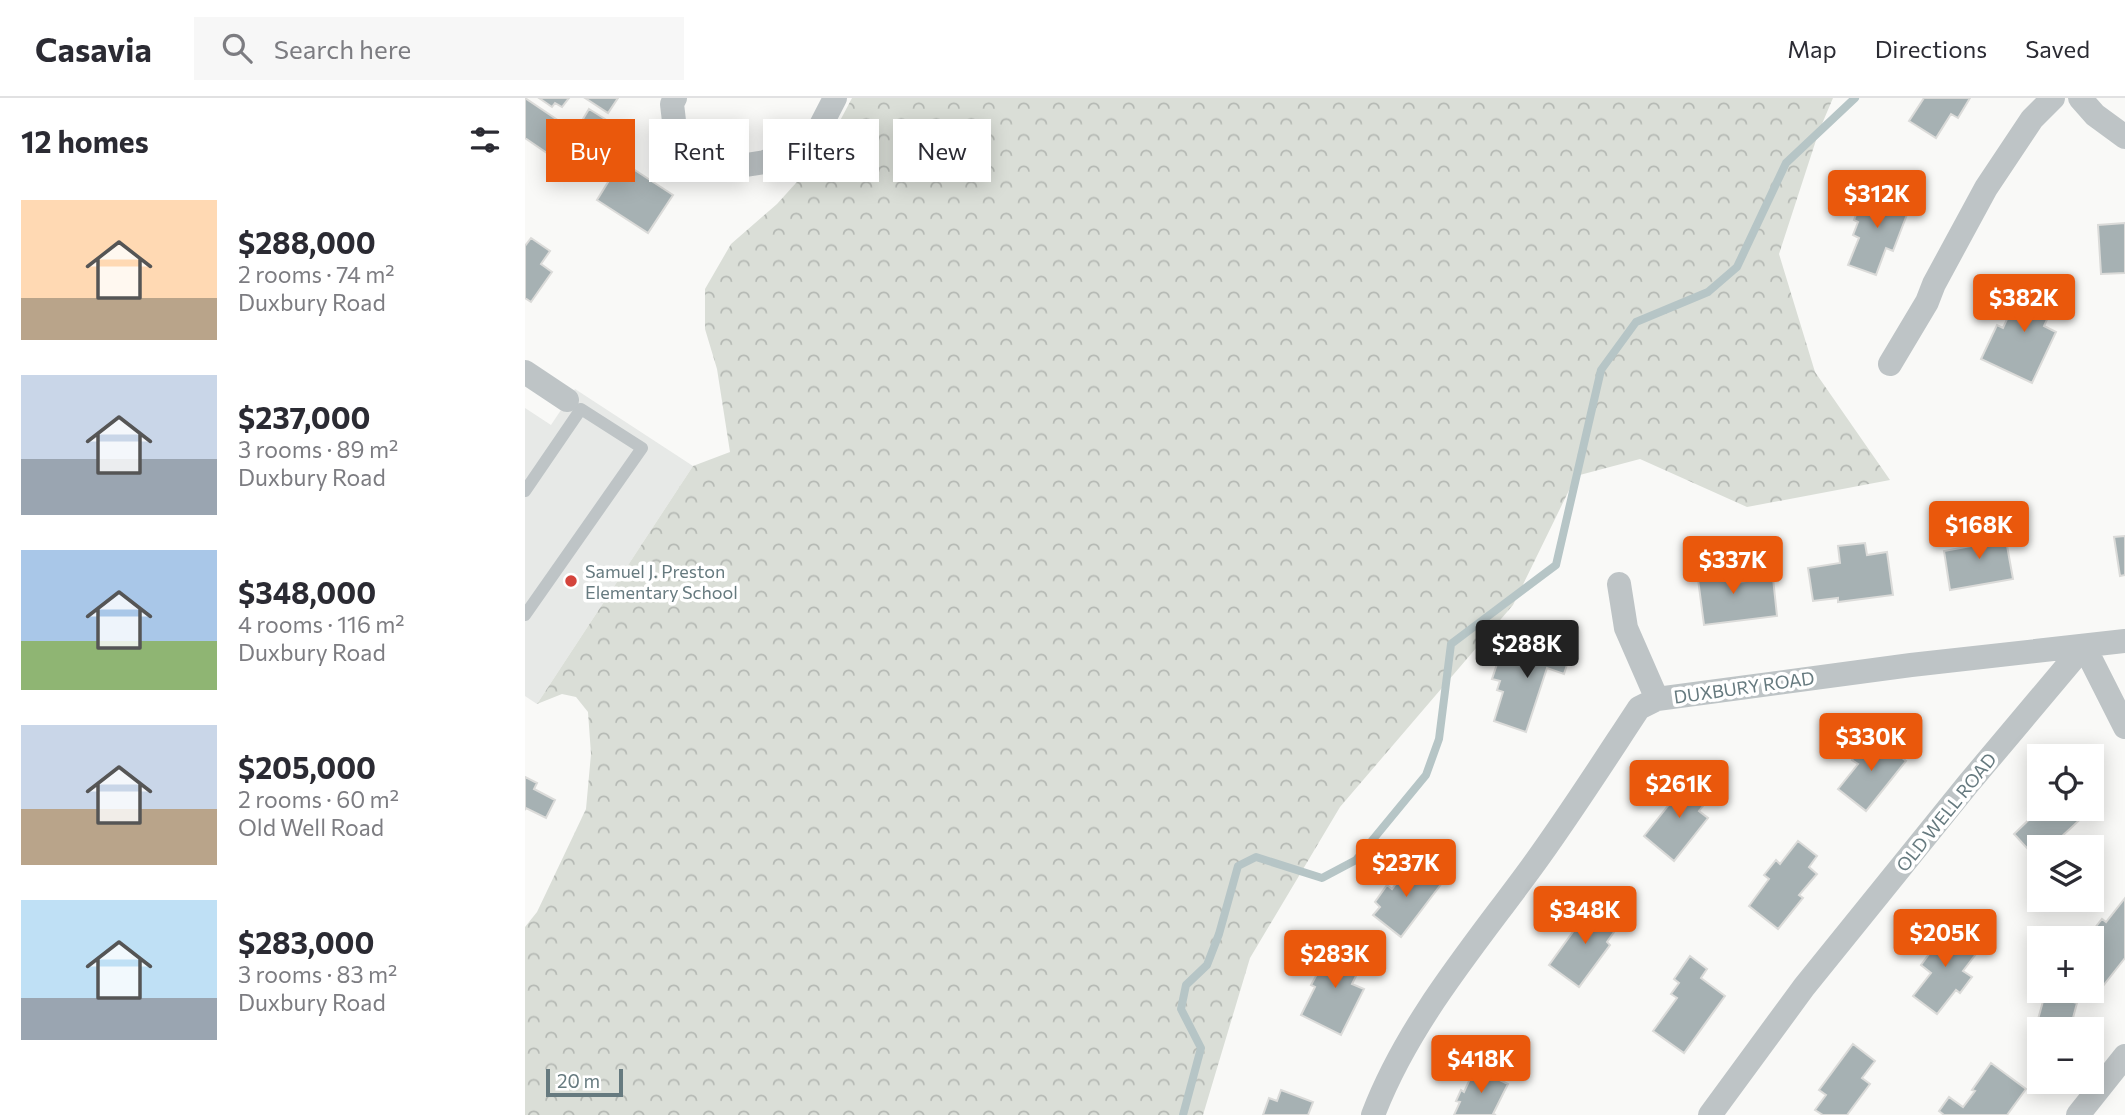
<!DOCTYPE html>
<meta charset="utf-8">
<style>
:root{--surface:#fff;--page:#f7f7f7;--text:#2b2b33;--muted:#7c7c81;--line:#e1e1e2;--accent:#ea580c}
body{margin:0;font-family:Commissioner,sans-serif;background:var(--page);color:var(--text);height:100vh;display:flex;flex-direction:column;font-size:26px;white-space:nowrap}
*{box-sizing:border-box;margin:0}
p{font-size:23px;color:var(--muted)}
.icon{flex:none;width:38px;height:38px;fill:none;stroke:currentColor;stroke-width:2;stroke-linecap:round;stroke-linejoin:round}
.map{position:relative;flex:1;overflow:hidden}
.details{display:flex;flex-direction:column;background:var(--surface);width:525px}
.details>*{flex:none}
.banner{position:absolute;left:21px;top:21px;width:665px;height:63px;display:flex;gap:14px}
.fabs{position:absolute;left:1502px;top:646px;display:grid;gap:14px}
.fabs a{display:grid;place-items:center;width:77px;height:77px;border-radius:0px;background:var(--surface);box-shadow:0 4px 18px #0003;font-size:35px}
.scale{position:absolute;left:21px;bottom:18px;width:77px;box-sizing:border-box;padding-left:7px;border:4px solid #667a7f;border-top:0;font-size:19px;line-height:24px;white-space:nowrap;color:#667a7f;-webkit-text-stroke:5px #fff;paint-order:stroke}
.price{position:absolute;translate:-50% -60px;padding:0 16px;border-radius:7px;background:var(--accent);color:#fff;font-size:23px;line-height:46px;filter:drop-shadow(0 2px 4px #0008)}
.price::after{content:'';position:absolute;left:50%;top:42px;width:21px;height:16px;margin-left:-10px;background:inherit;clip-path:polygon(0 0,100% 0,50% 100%)}
.price.active{background:#222;color:#fff}
ul{padding:0;list-style:none}
li{display:flex;align-items:center;gap:21px;height:175px;padding:0 21px}
li span{display:grid;place-items:center;flex:none;width:196px;height:140px;border-radius:0px;color:#555}
li>.icon{margin-inline-start:auto}
span .icon{width:84px;height:84px;fill:#fffc;stroke-width:1}
li b{font-size:30px}
h2{display:flex;justify-content:space-between;align-items:center;height:84px;padding:0 21px;font-size:30px}
.tag{padding:0 24px;border-radius:0px;background:var(--surface);box-shadow:0 4px 18px #0003;font-size:24px;line-height:63px}
.tag.active{background:var(--accent);color:#fff}
header{display:flex;align-items:center;gap:42px;box-sizing:border-box;height:98px;padding:0 35px;background:var(--surface);border-bottom:2px solid var(--line)}
header strong{font-size:33px}
nav{display:flex;gap:38px;margin-inline-start:auto;font-size:24px}
.search{width:490px;height:63px;background:var(--page);display:flex;align-items:center;gap:18px;box-sizing:border-box;padding:0 24px;border-radius:0px;color:var(--muted);font-size:26px}
main{display:flex;flex:1;min-height:0}
.map>svg:first-child{display:block}
.built{fill:#e7e9e7}
.forest{fill:url(#forest-crowns)}
.lines{fill:none;stroke-linecap:round;stroke-linejoin:round}
.stream{stroke:#b6c5c6;stroke-width:8}
.building{fill:#a6b1b3;stroke:#dbdbd9;stroke-width:2}
.lane{stroke:#bec4c6;stroke-width:12}
.street{stroke:#bec4c6;stroke-width:24}
.poi-dot{fill:#d4443c;stroke:#fff;stroke-width:2.5}
.labels{text-anchor:middle;dominant-baseline:central;stroke-width:7;stroke-linejoin:round;paint-order:stroke}
.poi-label{font-size:18px;fill:#667a7f;stroke:#fff;text-anchor:start}
.street-label{font-size:18px;fill:#667a7f;stroke:#fff}
</style>
<header>
<strong>Casavia</strong>
<div class="search"><svg class="icon" aria-label="search" viewBox="0 0 24 24"><circle cx="10" cy="10" r="6"/><path d="M15 15l6 6"/></svg>Search here</div>
<nav><a>Map</a><a>Directions</a><a>Saved</a></nav>
</header>
<main>
<section class="details">
<h2>12 homes<svg class="icon" aria-label="filters" viewBox="0 0 24 24"><path d="M4 7h16M4 17h16"/><circle cx="9" cy="7" r="2"/><circle cx="15" cy="17" r="2"/></svg></h2>
<ul>
<li><span style="background:linear-gradient(#ffd9b3 70%,#b9a48a 0)"><svg class="icon" aria-label="home" viewBox="0 0 24 24"><path d="M3 11l9-7 9 7M6 9v11h12V9"/></svg></span><div><b>$288,000</b><p>2 rooms · 74 m²</p><p>Duxbury Road</p></div></li>
<li><span style="background:linear-gradient(#c9d6e8 60%,#9aa5b1 0)"><svg class="icon" aria-label="home" viewBox="0 0 24 24"><path d="M3 11l9-7 9 7M6 9v11h12V9"/></svg></span><div><b>$237,000</b><p>3 rooms · 89 m²</p><p>Duxbury Road</p></div></li>
<li><span style="background:linear-gradient(#a9c7e8 65%,#8fb573 0)"><svg class="icon" aria-label="home" viewBox="0 0 24 24"><path d="M3 11l9-7 9 7M6 9v11h12V9"/></svg></span><div><b>$348,000</b><p>4 rooms · 116 m²</p><p>Duxbury Road</p></div></li>
<li><span style="background:linear-gradient(#c9d6e8 60%,#b9a48a 0)"><svg class="icon" aria-label="home" viewBox="0 0 24 24"><path d="M3 11l9-7 9 7M6 9v11h12V9"/></svg></span><div><b>$205,000</b><p>2 rooms · 60 m²</p><p>Old Well Road</p></div></li>
<li><span style="background:linear-gradient(#bfe0f5 70%,#9aa5b1 0)"><svg class="icon" aria-label="home" viewBox="0 0 24 24"><path d="M3 11l9-7 9 7M6 9v11h12V9"/></svg></span><div><b>$283,000</b><p>3 rooms · 83 m²</p><p>Duxbury Road</p></div></li>
</ul>
</section>
<div class="map">
<svg width="1600" height="1017" viewBox="0 0 1600 1017">
<defs>
<pattern id="forest-crowns" width="20" height="18" patternUnits="userSpaceOnUse" patternTransform="scale(1.75)"><rect width="20" height="18" fill="#daded7"/><path d="M2 6a3 3 0 1 1 6 0M12 15a3 3 0 1 1 6 0" fill="none" stroke="#b5b9b4"/></pattern>
</defs>
<rect width="100%" height="100%" fill="#f9f9f7"/>
<path class="built" d="M50,291l118,77 -156,238 -12,-8v-288l26,17z"/>
<path class="forest" d="M327,0h981l-14,33 -40,123 36,118 75,108 -143,27 -107,-48 -64,17 -63,129 -173,202 -90,151 -47,157h-678v-188l12,-15 49,-103 5,-55 -3,-42 -12,-15 -14,-3 -25,10 156,-238 37,-14 -13,-83 -12,-40v-40l26,-45 46,-40 46,-51z"/>
<g class="lines">
<path class="stream" d="M658,1017l18,-67 -20,-39 5,-24 21,-20 12,-31 19,-68 18,-9 66,21 34,-18 70,-85 13,-36 12,-95 105,-79 45,-195 35,-48 72,-30 29,-25 49,-104 69,-65"/>
</g>
<path class="building" d="M0,0l40,27 -18,28 -22,-15z
M14,0h30l-7,9 -7,-4 -3,4z
M60,0h33l-10,15z
M1399,0h46l-12,20 -7,-4 -15,24 -27,-17z
M64,11l16,10 -14,23 -17,-8z
M96,63l52,34 -25,38 -51,-33z
M1346,91l40,15 -18,47 -7,-3 -10,27 -28,-10 11,-27 -6,-3 5,-13 -4,-2 7,-19 5,1z
M1600,125v50l-24,1 -3,-49z
M6,140l19,13 -9,13 11,8 -21,30 -6,-4v-52z
M1500,182l33,16 -14,30 12,6 -24,51 -51,-24 16,-34 6,3z
M1467,424l3,20 11,-2 7,39 -63,11 -6,-39 33,-6 -3,-20z
M1600,438v39l-5,1 -6,-39z
M1340,445l2,12 20,-3 6,43 -55,7v-4l-25,3 -5,-33 32,-5 -2,-17z
M1201,463l3,22 44,-5 4,38 -73,9 -8,-61z
M1021,536l28,9 -10,31 -17,-6 -21,64 -32,-11 9,-29 -6,-2 3,-9 -8,-2 6,-18 7,2 4,-13 29,9z
M1352,640l29,23 -40,50 -28,-22 20,-25 -6,-4 13,-17 5,4z
M0,679l12,6 -3,6 21,11 -9,18 -20,-10 -1,2z
M1161,679l24,20 -11,14 9,7 -34,43 -30,-25 31,-39 -4,-3z
M1516,710h40l5,6 -26,24 5,5 -4,4h-22v14l-25,-27z
M1273,743l19,15 -8,11 8,7 -18,21 4,3 -25,31 -29,-23 20,-27 -5,-4 12,-15 4,4z
M888,763l29,22 -41,54 -28,-22 7,-8 -5,-5 12,-17 5,4z
M1600,800v60l-26,33 -8,-7v-40l4,-6 -5,-4 12,-15 4,3z
M1064,805l30,22 -12,17 3,3 -31,42 -30,-22 31,-43 -3,-2z
M1421,827l33,25 -16,21 9,6 -12,16 -4,-3 -19,24 -24,-18 18,-23 -10,-8 8,-11 -4,-3z
M809,845l31,15 -13,26 12,5 -23,46 -40,-20 14,-28 -4,-2z
M1165,858l17,13 -6,9 24,18 -41,57 -31,-22 24,-33 -6,-4 8,-11 -5,-4z
M1520,896l32,9 -7,26h-12l-21,-6z
M1328,946l22,17 -13,17 8,6 -23,31h-24l-8,-5 11,-15 -7,-5z
M1466,965l35,26 -19,26h-63l-5,-4 10,-14 14,10 12,-16 -3,-1z
M950,970l33,16 -15,30 3,1h-42l6,-13 -4,-1 5,-11 3,2z
M756,992l32,12 -5,13h-45l6,-17 8,3z"/>
<g class="lines">
<path class="lane" d="M0,393l56,-82 61,39 -117,167"/>
<path class="street" d="M150,0l-3,6 4,34 8,12 16,12 46,3 19,-3 28,-13 25,-18 17,-33
M1555,0l15,17 30,22
M1365,266l37,-62 7,-18 52,-96 46,-69 21,-21
M0,274l42,28
M1094,486l7,44 31,71
M848,1017c35,-92 101,-169 158,-247 38,-52 73,-107 108,-160l18,-9 254,-34 214,-24
M1185,1017l94,-128 164,-203 116,-138 41,81
M1553,1017l47,-59"/>
</g>
<circle class="poi-dot" cx="46" cy="483" r="7"/>
<g class="labels">
<g class="poi-label">
<text x="60" y="473">Samuel J. Preston<tspan x="60" dy="21">Elementary School</tspan></text>
</g>
<g class="street-label">
<text transform="translate(1219 589) rotate(-8)">DUXBURY ROAD</text>
<text transform="translate(1421 714) rotate(-51)">OLD WELL ROAD</text>
</g>
</g>
</svg>
<div class="fabs">
<a><svg class="icon" aria-label="locate" viewBox="0 0 24 24"><circle cx="12" cy="12" r="6"/><path d="M12 2v4M12 18v4M2 12h4M18 12h4"/></svg></a>
<a><svg class="icon" aria-label="layers" viewBox="0 0 24 24"><path d="M12 4l9 5-9 5-9-5zM3 14l9 5 9-5"/></svg></a>
<a>+</a>
<a>−</a>
</div>
<div class="scale">20 m</div>
<b class="price" style="left:1352px;top:132px">$312K</b>
<b class="price" style="left:1499px;top:236px">$382K</b>
<b class="price" style="left:1454px;top:463px">$168K</b>
<b class="price" style="left:1208px;top:498px">$337K</b>
<b class="price active" style="left:1002px;top:582px">$288K</b>
<b class="price" style="left:1346px;top:675px">$330K</b>
<b class="price" style="left:1154px;top:722px">$261K</b>
<b class="price" style="left:881px;top:801px">$237K</b>
<b class="price" style="left:1060px;top:848px">$348K</b>
<b class="price" style="left:1420px;top:871px">$205K</b>
<b class="price" style="left:810px;top:892px">$283K</b>
<b class="price" style="left:956px;top:997px">$418K</b>
<div class="banner">
<a class="tag active">Buy</a>
<a class="tag">Rent</a>
<a class="tag">Filters</a>
<a class="tag">New</a>
</div>
</div>
</main>
